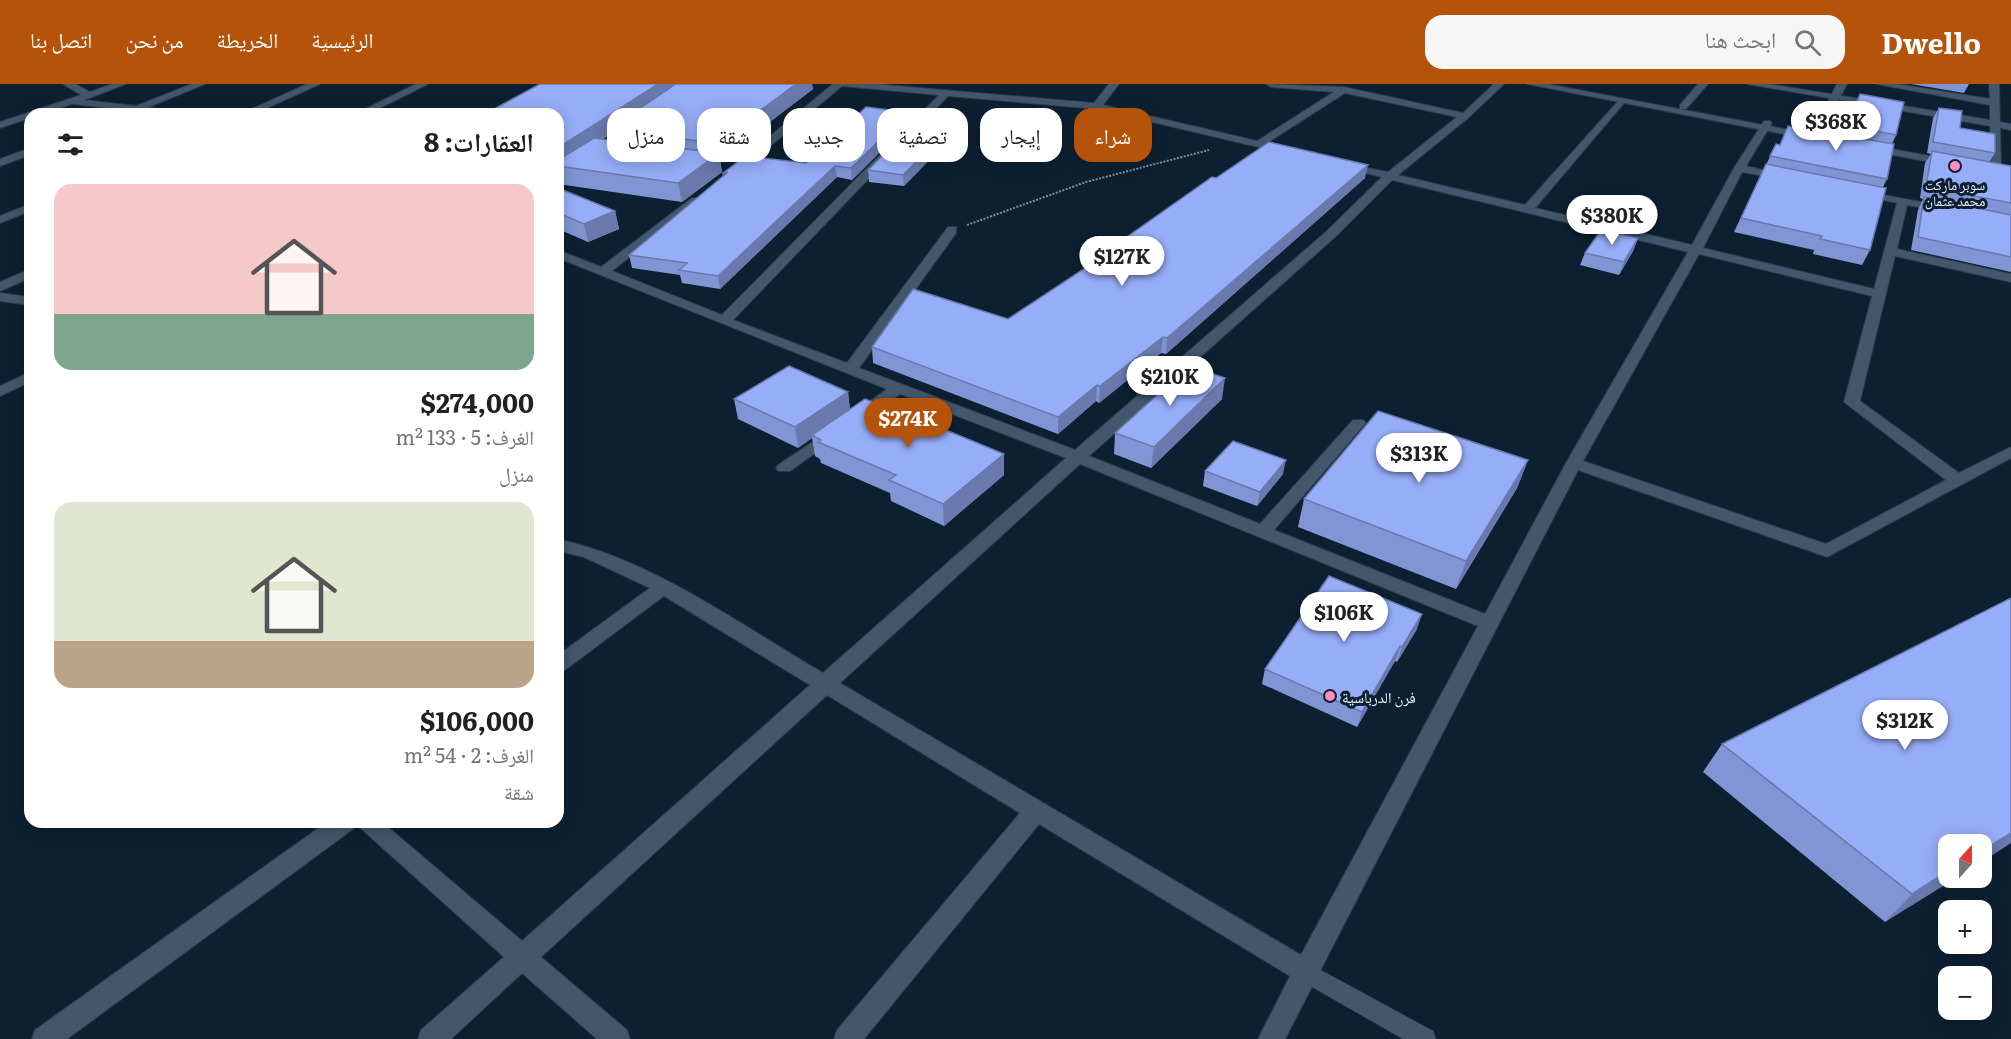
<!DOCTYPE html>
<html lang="ar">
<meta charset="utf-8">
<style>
:root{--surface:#fff;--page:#f6f6f6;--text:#202124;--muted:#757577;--accent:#b45309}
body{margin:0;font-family:Literata,"Noto Naskh Arabic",serif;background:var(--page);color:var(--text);direction:rtl;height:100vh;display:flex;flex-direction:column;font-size:22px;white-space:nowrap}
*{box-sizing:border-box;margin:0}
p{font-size:20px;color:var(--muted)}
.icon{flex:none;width:33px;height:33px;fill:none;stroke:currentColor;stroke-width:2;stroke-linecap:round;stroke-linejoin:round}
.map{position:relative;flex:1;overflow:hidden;direction:ltr}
.panel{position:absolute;left:24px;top:24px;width:540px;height:720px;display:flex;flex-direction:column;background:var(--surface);border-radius:18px;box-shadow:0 3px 15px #0003;direction:rtl}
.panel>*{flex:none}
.banner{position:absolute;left:582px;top:24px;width:570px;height:54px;direction:rtl;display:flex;gap:12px}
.needle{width:39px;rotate:21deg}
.controls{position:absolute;left:1938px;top:750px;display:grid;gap:12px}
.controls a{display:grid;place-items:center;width:54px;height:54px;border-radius:12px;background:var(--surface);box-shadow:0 3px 15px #0003;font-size:30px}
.price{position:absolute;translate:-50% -51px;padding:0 14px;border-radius:21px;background:#fff;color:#222;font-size:20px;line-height:39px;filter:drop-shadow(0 2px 3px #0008)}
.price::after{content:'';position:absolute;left:50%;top:36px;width:18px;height:14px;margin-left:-9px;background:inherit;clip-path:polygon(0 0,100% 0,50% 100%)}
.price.current{background:var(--accent);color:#fff}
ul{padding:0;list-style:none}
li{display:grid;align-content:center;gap:12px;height:318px;padding:0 30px}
li span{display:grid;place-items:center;height:186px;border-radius:18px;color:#555}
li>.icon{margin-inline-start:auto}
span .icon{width:108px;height:108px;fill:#fffc;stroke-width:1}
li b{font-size:26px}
h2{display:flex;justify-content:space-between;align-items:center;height:72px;padding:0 30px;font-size:26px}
.pill{padding:0 21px;border-radius:18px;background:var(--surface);box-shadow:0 3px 15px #0003;font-size:21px;line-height:54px}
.pill.current{background:var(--accent);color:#fff}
header{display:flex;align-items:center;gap:36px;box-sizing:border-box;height:84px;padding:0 30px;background:var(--accent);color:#fff}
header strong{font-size:28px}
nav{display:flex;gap:33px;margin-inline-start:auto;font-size:21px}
.search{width:420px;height:54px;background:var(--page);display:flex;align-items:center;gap:15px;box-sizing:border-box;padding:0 21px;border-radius:18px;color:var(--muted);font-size:22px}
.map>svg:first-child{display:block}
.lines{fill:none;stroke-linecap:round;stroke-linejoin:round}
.service-casing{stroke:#2f3847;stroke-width:1}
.minor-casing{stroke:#2f3847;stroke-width:2}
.tertiary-casing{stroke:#2f3847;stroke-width:2}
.path{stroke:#808e9c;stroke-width:2;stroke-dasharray:2 1.5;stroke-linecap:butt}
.service{fill:#42576c;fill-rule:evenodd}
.minor{fill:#42576c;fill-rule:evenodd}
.tertiary{fill:#42576c;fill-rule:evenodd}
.wall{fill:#8195d4;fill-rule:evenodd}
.shaded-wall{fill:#6979ad}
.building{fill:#96adf7;stroke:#6979ad;stroke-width:1.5}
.poi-dot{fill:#fe8ebd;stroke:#0d2032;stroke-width:2}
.labels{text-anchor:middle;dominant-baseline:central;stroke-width:6;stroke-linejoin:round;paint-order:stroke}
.far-poi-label{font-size:14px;fill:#e9f3fd;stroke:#0d2032}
.poi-label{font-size:15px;fill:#e9f3fd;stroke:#0d2032;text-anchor:start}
</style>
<header>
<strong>Dwello</strong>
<div class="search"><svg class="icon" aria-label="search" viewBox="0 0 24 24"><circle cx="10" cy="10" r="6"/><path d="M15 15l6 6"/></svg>ابحث هنا</div>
<nav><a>الرئيسية</a><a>الخريطة</a><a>من نحن</a><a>اتصل بنا</a></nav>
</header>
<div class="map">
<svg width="2011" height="955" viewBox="0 0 2011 955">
<rect width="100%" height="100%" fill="#0d2032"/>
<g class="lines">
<g class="service-casing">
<path id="service" d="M1306,878l127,69 3,8h-33l-105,-60 -3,-7 3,-7z"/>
</g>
<g class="minor-casing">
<path id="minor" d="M63,0h12l15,8 22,-8h14l-42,16 52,6 56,-22h13l-56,23 40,7h-30l-87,-10 -30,10h-12v4l-30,10v-6l81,-27z
M307,0h13l-66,30h-13z
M416,0h12l-60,30h-13z
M833,0h42l219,19 15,-19h10l-16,21 154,36 77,-49 -63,-5 -5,-3 78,3 119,26 31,-29h10l-36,34 -70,57 127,30 96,-107 5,3 -2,2 -89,105 157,37 42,-77 30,-47h6l2,2 -26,43 45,11 -5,3 -44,-8 -39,76 171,41 23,-86 -41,-9v-4l93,17v4l-4,1 -38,-7 -10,44 114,25v8l-116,-26 -35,145 99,72 52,-26v11l-184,99 -249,-87 -293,569h-27l32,-63 -251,-152 -175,215h-30l3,-9 183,-217 -193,-118 -286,262 86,73 3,9h-33l-75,-66 -71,66h-33l3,-9 83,-73 -148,-133 -3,5 -286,210h-35l3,-9 292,-208h55l140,119 288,-256 -146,-89 -99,74 -7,2v-17l92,-67 -66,-31 -26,-6v-12c97,22 181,85 265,134l243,-215 -166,-64 -35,24h-10l-3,-3 3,-3 32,-23 -329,-131v-8l43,17 91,-69h8v4l-88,69 110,44 217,-220 -97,-9 -105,88h-8v-4zM1345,9l112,24 -69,55 -48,-9v4l42,10 -55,54 -252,219 -216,-82 97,-135v-6h-8l-101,136 -114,-43 215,-224 149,13 191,45 5,-3 -1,-2 -25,-6zM1392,96l296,72 -122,211 -81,151 -211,-84 89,-104 3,-3 -3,-3h-10l-93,104 -171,-68 246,-219zM1699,170l173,42 -28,106 102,78 -120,64 -243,-83zM1080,380l398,162 -177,329 -461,-272z
M1698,0h10l-22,25h-6v-4z
M1747,0h21l222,36v-15l-114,-21h21l93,15 -1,-15h10l1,38 11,2v6l-11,-2 1,37 -5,3 -5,-3 -1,-39z
M30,64v7l-30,11v-7z
M30,120v7l-30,12v-7z
M30,185v9l-30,13v-9z
M0,209l30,4v8l-30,-4z
M832,345l6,2 2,3 -2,3 -48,34h-12l-2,-3 2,-3z"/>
</g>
<g class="tertiary-casing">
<path id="tertiary" d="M1527,0h20l264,50 26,-50h10l-28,53 -5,3z
M1870,61l82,15 5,3 -5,3 -86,-16 -1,-2z
M30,288v10l-30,14v-10z"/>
</g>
<path class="path" d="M967,141l119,-43 123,-32"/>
<use href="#service" class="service"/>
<use href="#minor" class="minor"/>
<use href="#tertiary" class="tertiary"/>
</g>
<path class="wall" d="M540,0h272l1,5 -93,71 2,12 -40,30 -124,-18v-70zM609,51l1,5 -7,-1z
M1911,0h58l-5,9z
M1860,10l36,41 -4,9 -5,35 -4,8 -13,63 -8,15 -49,-11 1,-4 -80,-18 42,-88 3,1 64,-9 11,-31z
M1939,24l21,20 35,25 -6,9 22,4v106l-100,-22 7,-40 5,-11 -3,-1 5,-35 6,-9 -4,-1 6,-35z
M898,27l1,11 -11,11 1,10 -37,37 -15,-3 -117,112 -38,-6 -2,-8 -48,-7 -3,-13 177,-92z
M940,54v11l-36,37 -35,-4 -1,-12z
M1216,94h149l-199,176 -5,-1 -62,50 -3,-2 -38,33 -185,-71 -1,-16 136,-28 106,-70v-3z
M558,104l57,23 4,18 -31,13 -30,-13z
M1638,154l-5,13 -14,24 -39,-10 5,-12z
M848,308l2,18 75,11 79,33v21l-60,51 -53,-25 -1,-8 -69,-30 -1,-4 -5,-3 -3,-18 -14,10 -60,-29 -4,-20z
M1222,315l-71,69 -37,-14 1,-21z
M1528,376l-11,28 -61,101 -158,-62 6,-28z
M1205,387l78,3 -26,32 -54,-20z
M1417,545l-20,33 -2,-1 -38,66 -95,-43 3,-15z
M1722,660l226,134 -63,44 -182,-150z"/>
<path class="shaded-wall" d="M658,0h28l-78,46 1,5 -47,31h-4v-18z
M796,0h16l1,5 -93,71 2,12 -40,30 -4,-19 40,-29 -2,-11z
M898,27l1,11 -11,11 1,10 -37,37 -1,-12 27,-38z
M940,54v11l-36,37 -1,-11z
M1368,81l-3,13 -199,176 1,-16z
M835,82l2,11 -117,112 -2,-13z
M615,127l4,18 -31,13 -4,-18z
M1638,154l-5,13 -14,24 5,-13z
M1163,253l-2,16 -62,50 1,-17z
M1225,294l-3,21 -71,69 3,-21z
M1097,301l-1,16 -38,33v-17z
M848,308l2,20 -38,23v3l-14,10 -3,-21z
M1004,370v21l-60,51 -1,-22z
M1286,376l-3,14 -26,32 3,-14z
M1528,376l-11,28 -61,101 10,-28z
M1422,530l-5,15 -20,33 5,-15z
M1400,562l-5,15 -38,66 5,-15z
M2011,749v10l-29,19v-11z
M1948,787v7h8l-71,44 27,-28z"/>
<path class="building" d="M540,0h118l-100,64v-34h-73z
M676,0h120l-80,59 -108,-13z
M1860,10l44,8 -8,33 -48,-9z
M866,23l32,4 -20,19 10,2 -37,36 -16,-2 -117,110 -39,-6 8,-7 -58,-8 99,-83 -6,2 23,-18 61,7z
M1939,24l23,3 -2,17 35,6v19l-62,-11z
M1788,42l106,18 -7,35 -117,-23 6,-12 4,1z
M904,50l36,4 -37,37 -35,-5z
M594,54l125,15 -41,30 -120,-17v-6z
M1269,58l99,23 -201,173 -4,-1 -63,49 -3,-1 -39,32 -186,-70 41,-58 95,30 109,-72 -3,-1 98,-69 4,1z
M1932,67l79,15v37l-85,-16z
M1766,80l120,24 -16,62 -50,-11 2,-3 -81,-18z
M558,104l57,23 -31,13 -26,-11z
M1924,113l87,18v42l-93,-20z
M1601,146l37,8 -14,24 -39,-9z
M789,282l59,26 -53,35 -61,-28z
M1189,282l36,12 -71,69 -39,-14z
M865,315l8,3 3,-2 49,19 -1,2 80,33 -61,50 -54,-24 7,-5 -78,-33 3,-2 -9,-5z
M1378,327l150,49 -62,101 -162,-62z
M1233,357l53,19 -26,32 -55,-21z
M1329,492l93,38 -20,33 -2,-1 -38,66 -97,-43z
M2011,514v235l-29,18v-7h-34v27l-36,23 -190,-150z"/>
<g class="poi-dot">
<circle cx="1955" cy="82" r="6"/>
<circle cx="1330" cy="612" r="6"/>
</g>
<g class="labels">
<g class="far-poi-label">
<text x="1955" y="100">سوبر ماركت<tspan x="1955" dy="16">محمد عثمان</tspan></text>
</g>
<g class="poi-label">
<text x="1342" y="612">فرن الدرباسية</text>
</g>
</g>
</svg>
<div class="controls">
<a><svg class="needle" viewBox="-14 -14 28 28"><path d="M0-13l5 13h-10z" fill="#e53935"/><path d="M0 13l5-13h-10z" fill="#757577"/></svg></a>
<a>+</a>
<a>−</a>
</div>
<b class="price" style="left:1836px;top:68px">$368K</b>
<b class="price" style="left:1612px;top:162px">$380K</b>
<b class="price" style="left:1122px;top:203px">$127K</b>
<b class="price" style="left:1170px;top:323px">$210K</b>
<b class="price current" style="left:908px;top:365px">$274K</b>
<b class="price" style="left:1419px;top:400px">$313K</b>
<b class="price" style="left:1344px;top:559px">$106K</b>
<b class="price" style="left:1905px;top:667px">$312K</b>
<div class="banner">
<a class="pill current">شراء</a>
<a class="pill">إيجار</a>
<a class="pill">تصفية</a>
<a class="pill">جديد</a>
<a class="pill">شقة</a>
<a class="pill">منزل</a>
</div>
<section class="panel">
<h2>العقارات: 8<svg class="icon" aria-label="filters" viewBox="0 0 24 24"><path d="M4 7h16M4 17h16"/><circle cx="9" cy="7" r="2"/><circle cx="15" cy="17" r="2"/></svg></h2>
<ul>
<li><span style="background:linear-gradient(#f6c9c9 70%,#7fa58c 0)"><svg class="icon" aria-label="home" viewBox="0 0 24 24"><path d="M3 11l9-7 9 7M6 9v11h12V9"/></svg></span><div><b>$274,000</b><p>الغرف: 5 · 133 m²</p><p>منزل</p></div></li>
<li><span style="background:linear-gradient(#dfe7d0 75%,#b9a48a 0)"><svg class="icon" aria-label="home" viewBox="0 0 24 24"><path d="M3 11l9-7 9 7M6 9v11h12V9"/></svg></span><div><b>$106,000</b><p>الغرف: 2 · 54 m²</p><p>شقة</p></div></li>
</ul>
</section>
</div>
